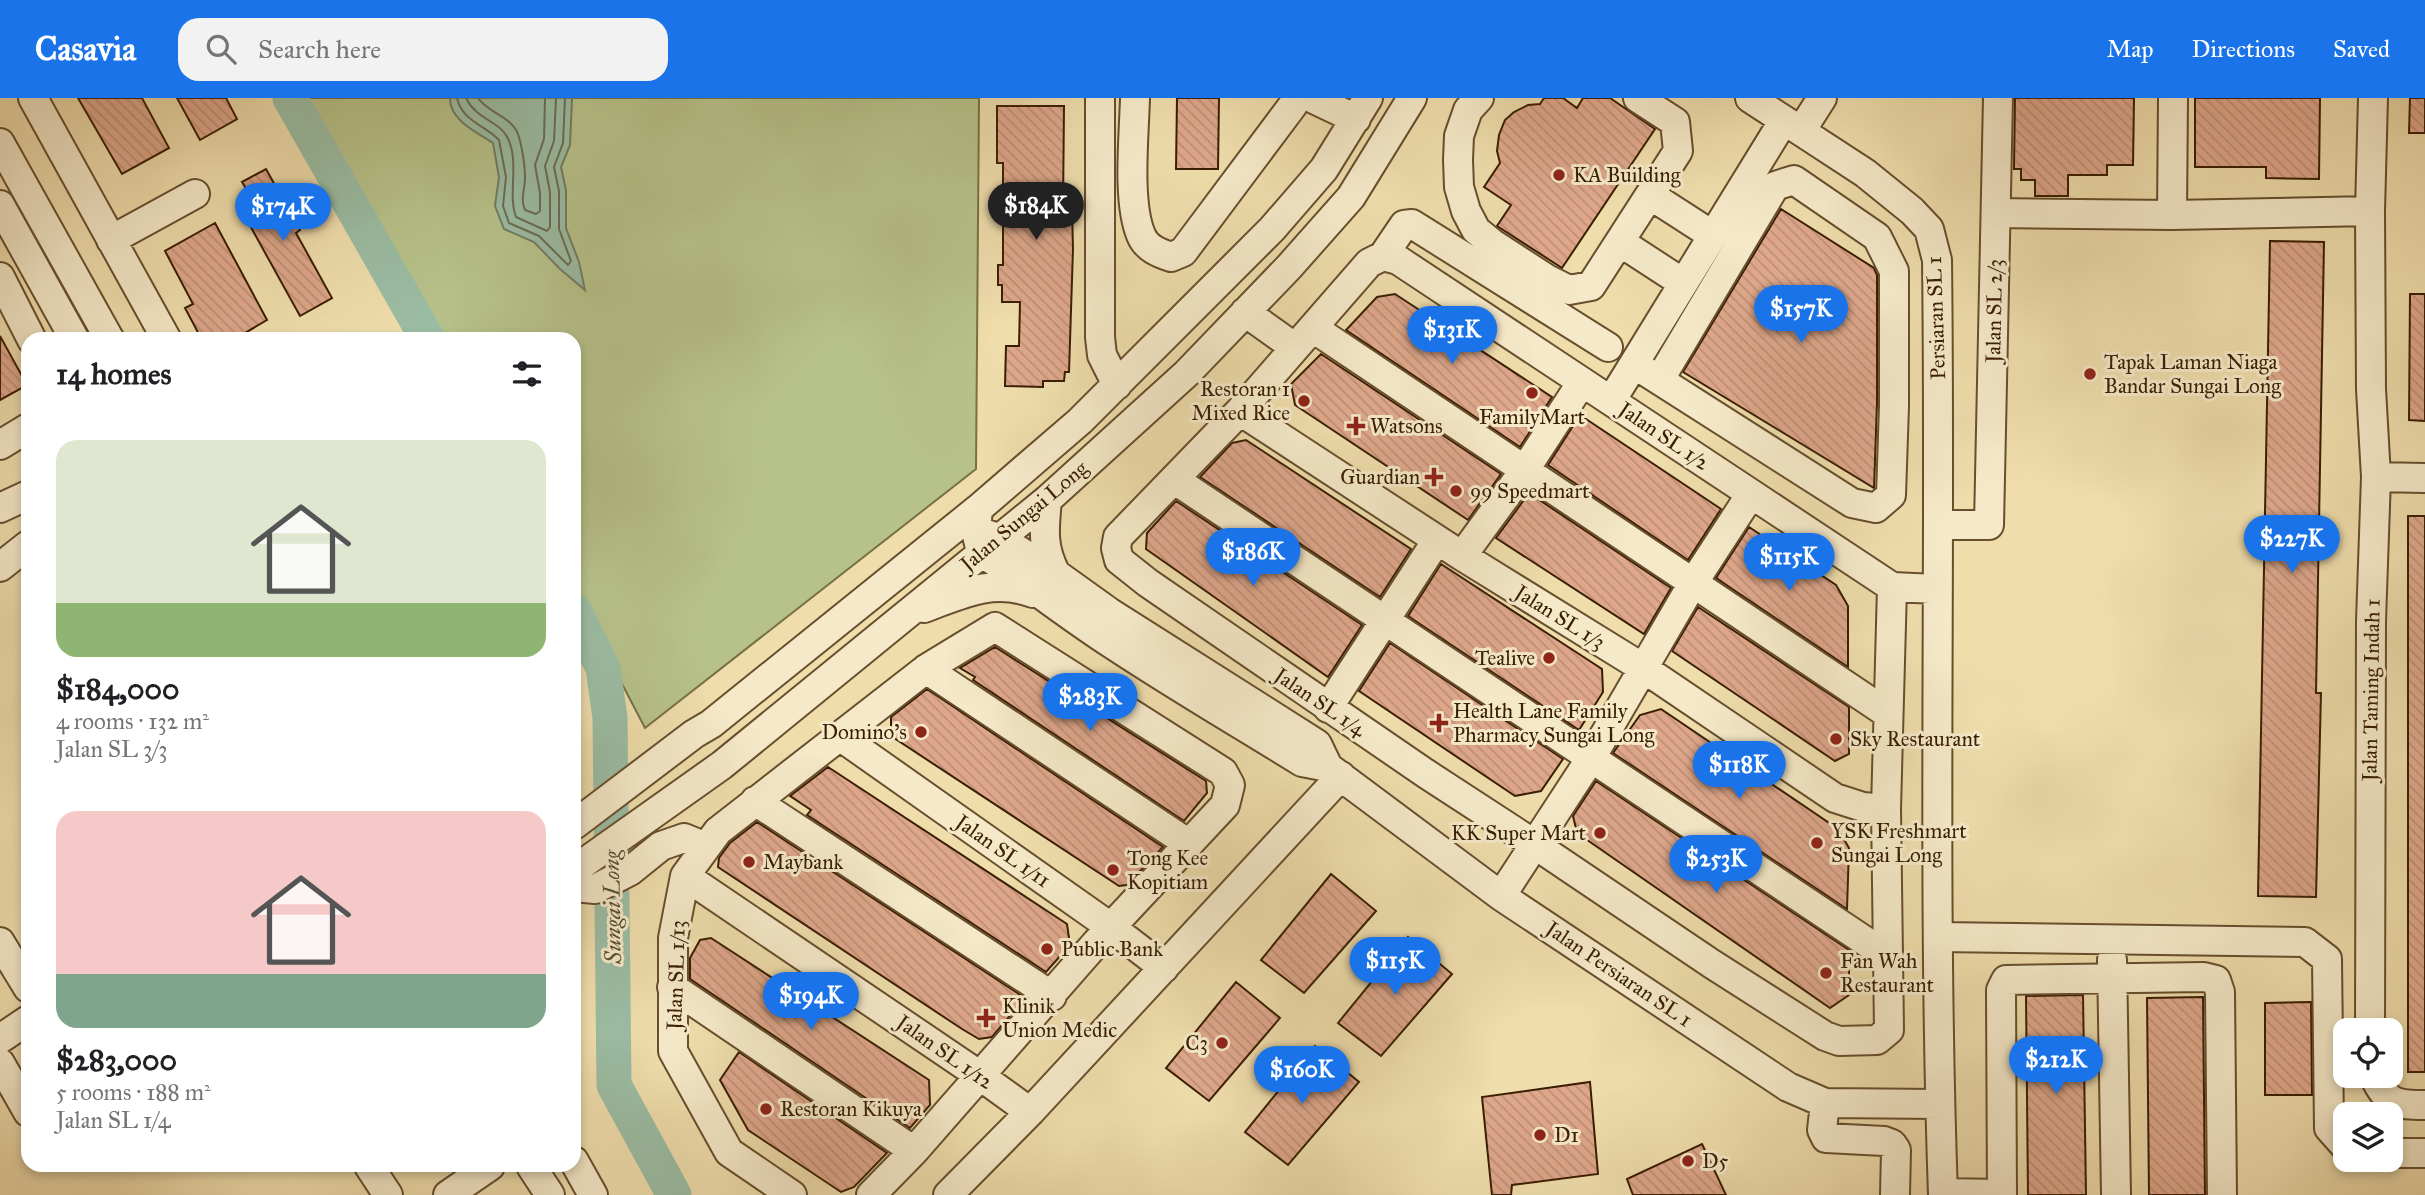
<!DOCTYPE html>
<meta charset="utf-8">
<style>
:root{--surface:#fff;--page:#f2f2f2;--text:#202124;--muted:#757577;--accent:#1a73e8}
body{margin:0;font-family:"IM FELL Great Primer",serif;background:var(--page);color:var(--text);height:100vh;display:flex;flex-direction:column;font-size:26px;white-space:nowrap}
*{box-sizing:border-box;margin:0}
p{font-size:23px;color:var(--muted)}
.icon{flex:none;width:38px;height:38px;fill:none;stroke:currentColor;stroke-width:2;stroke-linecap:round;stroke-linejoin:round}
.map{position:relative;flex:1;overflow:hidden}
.drawer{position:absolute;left:21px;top:234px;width:560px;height:840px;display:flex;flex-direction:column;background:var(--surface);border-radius:21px;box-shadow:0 4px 10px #0003}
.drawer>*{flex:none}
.tools{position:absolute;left:2333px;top:920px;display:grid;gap:14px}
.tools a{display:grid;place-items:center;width:70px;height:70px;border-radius:14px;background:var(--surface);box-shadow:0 4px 10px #0003;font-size:35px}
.price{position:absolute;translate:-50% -60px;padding:0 16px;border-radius:24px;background:var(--accent);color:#fff;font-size:23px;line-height:46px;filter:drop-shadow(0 2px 4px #0008)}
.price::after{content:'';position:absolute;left:50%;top:42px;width:21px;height:16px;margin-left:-10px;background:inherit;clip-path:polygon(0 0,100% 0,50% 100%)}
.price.on{background:#222;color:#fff}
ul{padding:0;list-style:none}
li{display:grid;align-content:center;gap:14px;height:371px;padding:0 35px}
li span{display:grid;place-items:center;height:217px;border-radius:21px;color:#555}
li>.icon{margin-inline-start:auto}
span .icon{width:126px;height:126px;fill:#fffc;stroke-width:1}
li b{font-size:30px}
h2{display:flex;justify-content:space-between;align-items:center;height:84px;padding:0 35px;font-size:30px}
header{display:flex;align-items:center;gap:42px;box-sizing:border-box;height:98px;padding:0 35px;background:var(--accent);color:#fff}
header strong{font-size:33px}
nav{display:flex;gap:38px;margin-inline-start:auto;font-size:24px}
.search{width:490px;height:63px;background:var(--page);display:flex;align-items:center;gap:18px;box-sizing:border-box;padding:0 24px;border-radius:21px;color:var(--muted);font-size:26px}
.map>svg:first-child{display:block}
.grass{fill:#b7c28a;stroke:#787046;stroke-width:2}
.water{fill:#9bbda4;stroke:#747d64;stroke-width:2}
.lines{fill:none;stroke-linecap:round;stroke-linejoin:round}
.shore{stroke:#6a6e54;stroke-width:2}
.river{stroke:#9bbda4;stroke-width:35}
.building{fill:url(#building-back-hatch);stroke:#3a1e03;stroke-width:2}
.minor-casing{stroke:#674e2d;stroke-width:32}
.minor{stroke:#f5e9c9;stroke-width:28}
.poi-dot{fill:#8f2418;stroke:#f5e9c9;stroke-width:2.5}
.labels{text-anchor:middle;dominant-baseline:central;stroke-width:6;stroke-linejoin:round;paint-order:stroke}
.poi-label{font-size:21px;fill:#3a1e03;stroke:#f5e9c9;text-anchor:start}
.street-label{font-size:21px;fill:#3a1e03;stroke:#f5e9c9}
.water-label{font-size:23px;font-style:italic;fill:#574e33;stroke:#f5e9c9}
</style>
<header>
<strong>Casavia</strong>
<div class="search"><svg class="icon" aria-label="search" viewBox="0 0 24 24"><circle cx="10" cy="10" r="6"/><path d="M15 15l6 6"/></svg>Search here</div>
<nav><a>Map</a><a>Directions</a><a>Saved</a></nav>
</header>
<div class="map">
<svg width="2425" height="1097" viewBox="0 0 2425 1097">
<defs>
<pattern id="building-back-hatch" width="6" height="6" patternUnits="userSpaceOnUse" patternTransform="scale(1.75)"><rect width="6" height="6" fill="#dea78b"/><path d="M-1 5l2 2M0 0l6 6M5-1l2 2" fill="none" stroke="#bf8f76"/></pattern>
</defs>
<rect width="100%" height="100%" fill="#efddac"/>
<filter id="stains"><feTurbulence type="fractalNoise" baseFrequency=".00286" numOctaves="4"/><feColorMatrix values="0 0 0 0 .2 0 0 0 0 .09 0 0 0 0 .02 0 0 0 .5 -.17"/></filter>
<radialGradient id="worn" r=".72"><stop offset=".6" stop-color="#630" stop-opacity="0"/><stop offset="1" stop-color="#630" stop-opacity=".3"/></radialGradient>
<path class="grass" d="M301,0h678l-3,371 -331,259 -71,-136v-252l-137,-1z"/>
<path class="water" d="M450,0h122l-2,47 -9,22 5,23v38l13,34 6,28 -25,-21 -26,-27 -30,-13 -9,-23 4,-29 -6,-34c-15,-10 -44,-23 -43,-45z"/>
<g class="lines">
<path class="shore" d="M457,0c5,23 28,27 42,42l7,37 -3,29 6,17 30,13 29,29 3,-4 -12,-32v-38l-5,-24 9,-24 2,-45
M466,0c11,22 31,22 40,37 15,24 1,58 10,82l31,14 3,-4v-35l-5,-26 9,-25 2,-43
M478,0c10,15 33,18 40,36 4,12 7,31 7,44 0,11 -5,22 0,32l11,4 4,-3v-18l-5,-28 9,-26 1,-41"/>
<path class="river" d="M290,0l138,242
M574,512l29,58 7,50 4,367 60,110"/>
</g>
<path class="building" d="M78,0h64l27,50 -47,26z
M177,0h49l11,21 -37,21z
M1177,0h42l-1,71h-42z
M1544,0h19l14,10 6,-10h27l45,31 -93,139 -65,-42 14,-21 -27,-18 16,-24 -3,-12 2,-16 6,-15 9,-8 14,-7 12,-1z
M2015,0h119l-1,67h-26v10h-39v21h-33v-16h-14v-11h-7z
M2195,0h125l-1,81 -53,-1v-11h-71z
M2410,0h15v35h-16z
M997,8h67l-1,103h9l1,40 -4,123h-4l-1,9h-21v6l-38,-1 1,-40h13l1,-44h-18v-17h-4v-20h5v-102h-6z
M266,71l34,61 -4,3 36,65 -32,18 -63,-114 13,-7 -8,-13z
M1781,111l93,59 3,7v128l-3,85 -191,-116z
M215,125l52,97 -34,20h-31l-17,-32 8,-4 -28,-53z
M2270,143l54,1 -8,451h5l-5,204 -58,-1z
M1395,196l157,103 -32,50 -174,-117 31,-33z
M2410,196h15v127l-16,-1z
M0,238l27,49 -27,15z
M1321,256l180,120 -33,46 -173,-115 -4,-21z
M1580,317l141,94 -33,51 -140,-95z
M1246,342l165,109 -31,48 -180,-120 32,-34z
M1529,395l142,95 -27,46 -148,-96z
M1176,403l186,124 -34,52 -182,-128 1,-16z
M2408,418h17v556h-17z
M1749,429l87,58 12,21v61l-132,-89z
M1441,466l161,105 1,23 -24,38 -171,-114z
M1698,509l151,100v47l-14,7 -163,-110z
M1390,545l173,116 -22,32 -26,5 -156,-105z
M995,549l211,134 1,12 -23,28 -211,-141 2,-3 -15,-9z
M927,591l236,158 -36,38 -8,1 -228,-150v-19z
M1661,611l177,120 11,19 -2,61 -234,-156 27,-38z
M828,669l239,157 3,21 -24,27 -239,-157 4,-5 -21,-14z
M1596,683l253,169v45l-19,13 -253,-175 -4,-17z
M757,724l268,176 -33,39 -13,2 -17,-10 -244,-162 1,-9 11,-15z
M1331,776l45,37 -72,82 -43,-33z
M1408,839l44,37 -71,82 -43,-33z
M711,840l218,142 1,25 -20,23 -220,-149v-21l10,-18z
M1236,884l44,36 -71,83 -43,-33z
M2083,897l3,200h-58l-2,-199z
M2203,899l2,198h-56l-2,-197z
M2311,904l1,93h-47v-92z
M1315,948l44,36 -71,83 -43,-33z
M739,954l148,101 -33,34 -13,5 -93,-62 -28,-50z
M1590,984l8,92 -86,11 -1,10h-19l-10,-98z
M1702,1046l24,51h-93l-6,-16z"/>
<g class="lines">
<g class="minor-casing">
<path id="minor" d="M33,0l134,242
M1100,0v239l2,18 15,30
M1135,0c-1,38 -8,104 6,137 5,13 18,18 30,22l12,-5 110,-147
M1479,0l-11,12 -9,26 -1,24 1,27 7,24 10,19 17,14 54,35 22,11 22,-4 87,-135 -3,-29 -37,-24
M1750,0l115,75 47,38 17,18 8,31c4,312 -5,624 6,935
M1314,1l42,20
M1801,33l21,-33
M0,45l110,197
M1650,97l62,40
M0,107l75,135
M1996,115l176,2 198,-4
M2172,117l1,-117
M111,142l84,-46
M1620,144l63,41
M1383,158l21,-31 8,-1 196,123
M0,179l32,63
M1245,214l49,35
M1313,230l574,385
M1634,266l218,139 24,5 15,-13 3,-89v-135l-17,-34 -83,-57 -19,6 -115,193
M1611,303l173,-281
M1240,313l222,145 181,112 192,130 28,9 23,2
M0,347l28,-17
M2376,379l49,1
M1175,382l714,477
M1047,402c-3,30 -5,48 9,74
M0,410l28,-13
M978,411l-2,22 5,21c45,30 86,63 131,92 62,41 127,79 190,118l26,5 173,129 287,191 37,16 114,1
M1938,427h51l9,-427
M983,435l16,5 57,36 53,38 208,132 11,23
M1462,458l62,-85 58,-89
M0,469l28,-22
M1892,489l-6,222 3,221 -12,10 -38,1 -14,-5 -113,-72 -178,-120 -109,-71 -277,-190 -29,-23 -3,-12 2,-11 122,-126 129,-148 14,-7 15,4 494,327 45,2
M924,510c38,-14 68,-30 109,-15
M926,571l263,175
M1328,610l109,-168
M841,639l271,191 52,40
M755,703l297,195
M574,727l120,-91 17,-10 267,-215 102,-88 192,-192 52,-60 44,-71
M574,772l148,-105 325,-265 140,-127 102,-106 62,-70 61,-99
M685,778l294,199 51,37
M574,789l21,2 35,-18 31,-25 23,-8 22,9
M1501,798l90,-138 102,-175 58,-89
M1938,839l367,5 22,17 2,169 16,18
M0,844l28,46
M2112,862l4,235
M672,889l242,164
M2370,933l1,-410 5,-144 -5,-88 -1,-178 3,-113
M0,941l28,-19
M0,965l28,49
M2374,978c13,28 22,29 51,29
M1825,1005l-3,27 4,8 58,3 8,3 4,6 -1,45
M2390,1055h35
M574,1063l19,34
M369,1068l19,29
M531,1068l19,29
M1943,1095l59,1
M448,1097l42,-29
M792,1097l-63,-43 -56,-101v-113l12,-62 33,-45 208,-162 69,-42 228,145 7,13 -5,20 -128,137 -183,209 -43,44
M948,1097l82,-83 311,-336
M2002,1097l-1,-205 5,-10 198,-3 12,3 4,12 2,203"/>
</g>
<use href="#minor" class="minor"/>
</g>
<g class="poi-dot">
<circle cx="1559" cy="77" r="7"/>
<circle cx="2090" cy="276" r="7"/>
<circle cx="1532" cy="295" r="7"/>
<circle cx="1304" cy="303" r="7"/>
<path d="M1352.5 317.5h7v7h7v7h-7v7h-7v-7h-7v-7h7z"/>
<path d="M1430.5 368.5h7v7h7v7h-7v7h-7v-7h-7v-7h7z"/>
<circle cx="1456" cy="393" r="7"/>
<circle cx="1549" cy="560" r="7"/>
<path d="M1435.5 614.5h7v7h7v7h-7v7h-7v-7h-7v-7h7z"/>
<circle cx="921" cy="634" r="7"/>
<circle cx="1836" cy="641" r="7"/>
<circle cx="1600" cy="735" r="7"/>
<circle cx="1817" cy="745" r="7"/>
<circle cx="749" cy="764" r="7"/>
<circle cx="1113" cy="772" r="7"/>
<circle cx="1047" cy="851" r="7"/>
<circle cx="1826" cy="875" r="7"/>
<path d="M982.5 909.5h7v7h7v7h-7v7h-7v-7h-7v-7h7z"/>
<circle cx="1222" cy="945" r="7"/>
<circle cx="766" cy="1011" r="7"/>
<circle cx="1540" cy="1037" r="7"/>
<circle cx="1688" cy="1063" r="7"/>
</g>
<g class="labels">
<g class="poi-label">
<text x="1573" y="77">KA Building</text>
<text x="2104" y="264">Tapak Laman Niaga<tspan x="2104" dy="24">Bandar Sungai Long</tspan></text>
<text x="1290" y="291" text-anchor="end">Restoran 1<tspan x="1290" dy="24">Mixed Rice</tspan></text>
<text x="1532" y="319" text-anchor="middle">FamilyMart</text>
<text x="1370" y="328">Watsons</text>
<text x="1420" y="379" text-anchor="end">Guardian</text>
<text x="1470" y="393">99 Speedmart</text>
<text x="1535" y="560" text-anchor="end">Tealive</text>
<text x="1453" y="613">Health Lane Family<tspan x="1453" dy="24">Pharmacy Sungai Long</tspan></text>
<text x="907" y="634" text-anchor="end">Domino's</text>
<text x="1850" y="641">Sky Restaurant</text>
<text x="1831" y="733">YSK Freshmart<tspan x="1831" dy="24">Sungai Long</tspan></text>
<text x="1586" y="735" text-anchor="end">KK Super Mart</text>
<text x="1127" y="760">Tong Kee<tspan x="1127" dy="24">Kopitiam</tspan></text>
<text x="763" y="764">Maybank</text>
<text x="1061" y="851">Public Bank</text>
<text x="1840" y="863">Fan Wah<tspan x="1840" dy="24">Restaurant</tspan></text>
<text x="1002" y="908">Klinik<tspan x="1002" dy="24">Union Medic</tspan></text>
<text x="1208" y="945" text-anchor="end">C3</text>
<text x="780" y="1011">Restoran Kikuya</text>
<text x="1554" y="1037">D1</text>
<text x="1702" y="1063">D5</text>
</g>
<g class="street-label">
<text transform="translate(1994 213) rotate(-89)">Jalan SL 2/3</text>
<text transform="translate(1936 220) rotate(-92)">Persiaran SL 1</text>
<text transform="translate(1664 338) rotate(34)">Jalan SL 1/2</text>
<text transform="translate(1024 418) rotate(-40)">Jalan Sungai Long</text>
<text transform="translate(1560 519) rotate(32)">Jalan SL 1/3</text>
<text transform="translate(2371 592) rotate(-89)">Jalan Taming Indah 1</text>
<text transform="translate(1320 604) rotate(34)">Jalan SL 1/4</text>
<text transform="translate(1003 753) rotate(35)">Jalan SL 1/11</text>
<text transform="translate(1619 876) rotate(34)">Jalan Persiaran SL 1</text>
<text transform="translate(676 877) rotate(-88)">Jalan SL 1/13</text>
<text transform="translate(945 954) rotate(35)">Jalan SL 1/12</text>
</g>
<g class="water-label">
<text transform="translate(612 809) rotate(-91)">Sungai Long</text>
</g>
</g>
<rect width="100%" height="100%" filter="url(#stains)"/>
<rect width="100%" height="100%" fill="url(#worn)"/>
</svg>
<div class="tools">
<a><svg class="icon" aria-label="locate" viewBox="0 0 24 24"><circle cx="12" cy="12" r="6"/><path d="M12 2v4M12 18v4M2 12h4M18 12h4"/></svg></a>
<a><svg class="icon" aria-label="layers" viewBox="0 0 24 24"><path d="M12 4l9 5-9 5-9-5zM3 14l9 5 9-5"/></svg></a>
</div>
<b class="price on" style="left:1036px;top:144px">$184K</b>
<b class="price" style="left:283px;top:145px">$174K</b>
<b class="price" style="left:1801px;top:247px">$157K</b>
<b class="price" style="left:1452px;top:268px">$131K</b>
<b class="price" style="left:2292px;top:477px">$227K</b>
<b class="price" style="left:1253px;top:490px">$186K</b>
<b class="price" style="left:1789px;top:495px">$115K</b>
<b class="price" style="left:1090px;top:635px">$283K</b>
<b class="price" style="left:1739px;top:703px">$118K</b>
<b class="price" style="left:1716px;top:797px">$253K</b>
<b class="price" style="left:1395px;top:899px">$115K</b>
<b class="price" style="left:811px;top:934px">$194K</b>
<b class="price" style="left:2056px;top:998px">$212K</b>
<b class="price" style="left:1302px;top:1008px">$160K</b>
<section class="drawer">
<h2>14 homes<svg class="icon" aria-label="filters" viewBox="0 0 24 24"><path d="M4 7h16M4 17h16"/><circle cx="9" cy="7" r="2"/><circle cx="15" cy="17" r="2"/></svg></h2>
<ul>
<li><span style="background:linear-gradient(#dfe7d0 75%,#8fb573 0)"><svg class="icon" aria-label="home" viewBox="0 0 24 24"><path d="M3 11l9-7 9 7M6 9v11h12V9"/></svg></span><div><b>$184,000</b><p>4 rooms · 132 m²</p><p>Jalan SL 3/3</p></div></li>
<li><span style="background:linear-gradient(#f6c9c9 75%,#7fa58c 0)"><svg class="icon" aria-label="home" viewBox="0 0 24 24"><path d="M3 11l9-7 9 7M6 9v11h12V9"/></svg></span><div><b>$283,000</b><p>5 rooms · 188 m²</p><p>Jalan SL 1/4</p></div></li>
</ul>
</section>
</div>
